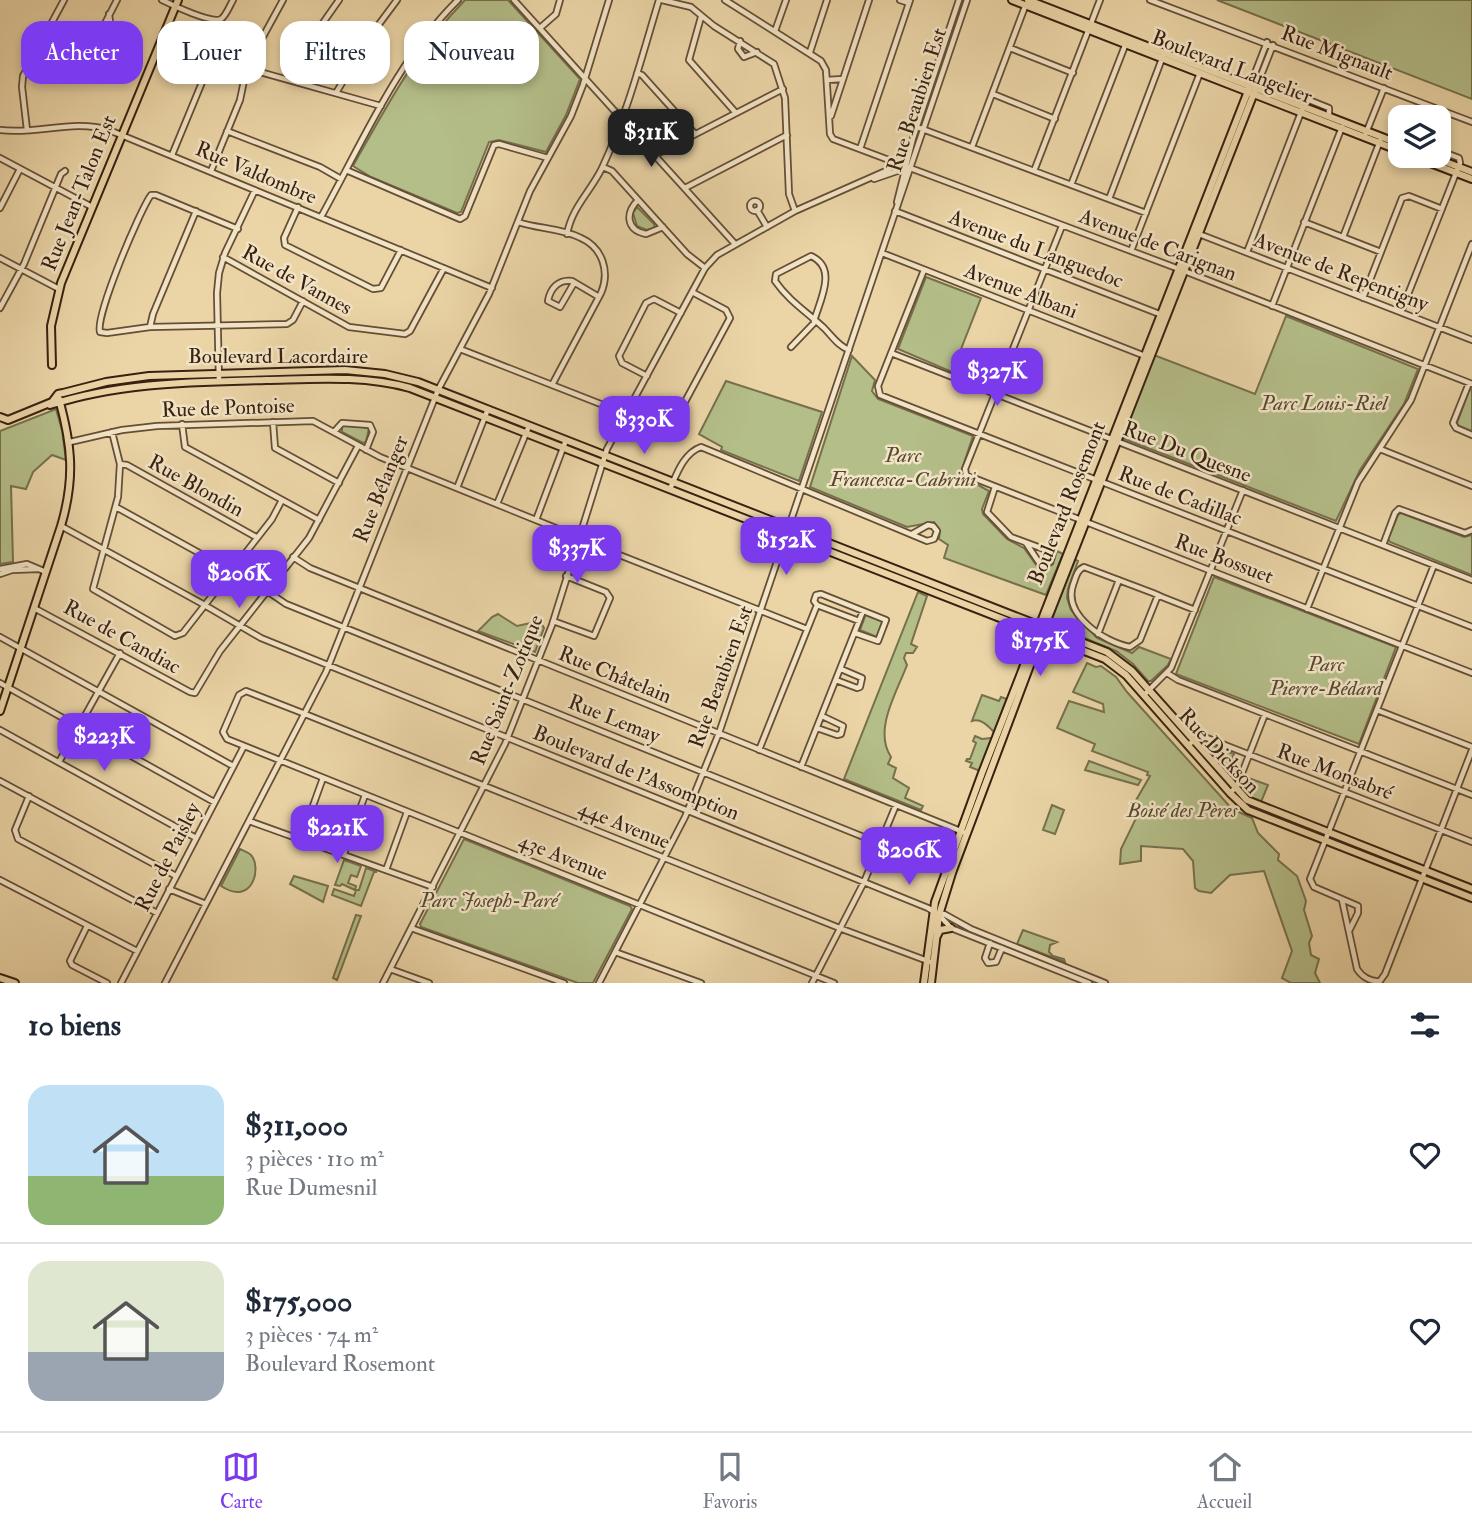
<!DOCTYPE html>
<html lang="fr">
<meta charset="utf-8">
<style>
:root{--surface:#fff;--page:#f6f6f7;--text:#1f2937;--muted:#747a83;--line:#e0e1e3;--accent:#7c3aed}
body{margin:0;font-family:"IM FELL Double Pica",serif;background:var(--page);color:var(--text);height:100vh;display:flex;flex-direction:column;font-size:26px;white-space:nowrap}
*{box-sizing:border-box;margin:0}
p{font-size:23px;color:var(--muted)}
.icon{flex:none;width:38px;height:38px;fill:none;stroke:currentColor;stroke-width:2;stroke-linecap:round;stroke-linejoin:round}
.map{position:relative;height:983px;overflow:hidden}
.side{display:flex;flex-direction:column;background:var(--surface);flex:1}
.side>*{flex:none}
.top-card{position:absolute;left:21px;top:21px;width:700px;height:63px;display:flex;gap:14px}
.fabs{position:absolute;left:1388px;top:105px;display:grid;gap:14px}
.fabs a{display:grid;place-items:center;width:63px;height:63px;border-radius:14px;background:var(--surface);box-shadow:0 4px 10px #0003;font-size:35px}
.price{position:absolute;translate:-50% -60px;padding:0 16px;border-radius:14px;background:var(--accent);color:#fff;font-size:23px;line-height:46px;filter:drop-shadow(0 2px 4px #0008)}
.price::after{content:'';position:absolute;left:50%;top:42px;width:21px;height:16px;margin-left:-10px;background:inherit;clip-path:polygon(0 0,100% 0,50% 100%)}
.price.current{background:#222;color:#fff}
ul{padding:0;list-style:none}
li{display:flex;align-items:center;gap:21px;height:175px;padding:0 28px}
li+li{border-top:2px solid var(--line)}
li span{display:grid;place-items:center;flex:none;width:196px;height:140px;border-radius:21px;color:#555}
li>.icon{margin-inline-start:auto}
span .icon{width:84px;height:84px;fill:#fffc;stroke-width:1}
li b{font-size:30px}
h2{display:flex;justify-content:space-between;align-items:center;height:84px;padding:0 28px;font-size:30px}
.pill{padding:0 24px;border-radius:21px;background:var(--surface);box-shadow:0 4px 10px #0003;font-size:24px;line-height:63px}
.pill.current{background:var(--accent);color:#fff}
.menu{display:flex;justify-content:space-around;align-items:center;height:98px;border-top:2px solid var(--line);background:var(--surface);font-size:19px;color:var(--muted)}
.menu a{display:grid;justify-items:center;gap:4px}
.menu .current{color:var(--accent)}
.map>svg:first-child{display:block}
.green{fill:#b4be89;stroke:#76704d;stroke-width:2}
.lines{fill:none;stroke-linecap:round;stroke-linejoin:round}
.minor-casing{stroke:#654e36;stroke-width:8}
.major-casing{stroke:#382111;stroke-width:10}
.minor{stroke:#f2e4c6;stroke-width:4.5}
.major{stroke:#ebd5a7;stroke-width:6}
.labels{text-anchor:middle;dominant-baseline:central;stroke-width:5;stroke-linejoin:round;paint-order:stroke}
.street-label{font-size:21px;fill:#382111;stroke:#f2e4c6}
.park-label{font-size:21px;font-style:italic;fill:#57482f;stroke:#f2e4c6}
</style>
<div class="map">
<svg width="1472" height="983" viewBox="0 0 1472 983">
<rect width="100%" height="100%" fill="#ebd5a7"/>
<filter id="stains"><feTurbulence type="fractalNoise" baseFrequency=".00286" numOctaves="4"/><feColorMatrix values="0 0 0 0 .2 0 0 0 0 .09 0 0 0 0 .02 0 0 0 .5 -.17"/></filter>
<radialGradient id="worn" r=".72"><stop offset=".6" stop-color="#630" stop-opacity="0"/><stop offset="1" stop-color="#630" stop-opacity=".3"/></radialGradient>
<path class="green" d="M465,0h43l72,79 -14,36 -20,37 -47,-12 -10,2 -28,70 -4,1 -86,-36 -18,-11c33,-59 64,-117 112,-166z
M1217,0h255v99z
M637,207l17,17 1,4 -8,2 -10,-4 -4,-13z
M926,277l55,21 -29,74 -54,-23z
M1286,316l132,53 -14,35 -44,66 -24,51 -214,-83 32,-83 101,39z
M852,356l23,24 -3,11 6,8 95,37 -13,39 29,16 -7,18 1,5 24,25 17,9 13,18 11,2 5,-4 4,-13 6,3 -17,41 -102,-37 4,-13 -9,-6 1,-9 -6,-8 -27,5 -97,-40z
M726,381l96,31 -23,69 -78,-31 1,-3 -23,-13z
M1472,389v42l-13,-5 -2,-3 12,-32z
M56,409l6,21 4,30 -14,-5 -19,17 -7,17 -15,-3 2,76 -13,2v-133z
M345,425l24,3 -3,14 -3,1 -21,-11v-5z
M1401,513l63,24 8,-2v40l-82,-33 -2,-3 10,-24z
M1074,559l4,2 -10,28 -1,9 4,12 26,28 35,15 7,-6 32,12 -3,6 -17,16h-3l-15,-17 -17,-13 -66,-27z
M1214,577l182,70 -37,97 -183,-70z
M918,592l9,4 -16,48 6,3 -4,6h-7l-2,5 3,7c-10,27 -34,65 -16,92l-3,7 8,4 -3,10 16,10 -4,10 18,8 -2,4 -77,-31z
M498,614l19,12 23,-5 4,7 -9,24 -57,-21 14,-14z
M866,614l17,7 -6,16 -17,-7z
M1087,663l9,4 5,-1 15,11 11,15 105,117 20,9 6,15 21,21 -1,6 19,16 9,25 -2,9 8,26 -3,7 2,12 8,4 -4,14 5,10h-29l-9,-5 10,-27 -28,-80 -34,4 -19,18 -12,-2 -4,-3 -2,-27 -10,-12 -42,-3v15l-21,3 1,-15 21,-43 -7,-4 15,-26 -3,-1 1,-3 -56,-21 3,-7 -38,-16 12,-27 35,11 -1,-8 -30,-12z
M982,695l17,6 2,-4 6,2 -13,33c-6,-6 -13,-14 -22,-11z
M975,736l7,3 10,-1 -12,33 -10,-4 2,-4 -6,-2 1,-2h3l6,-16 -3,-2z
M1204,742l30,12 -8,17 -24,-27z
M1089,761l52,19 -3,5 -53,-15z
M1246,777l22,8 -7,17 -13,-6 -6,-7z
M1052,805l12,5 -9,24 -12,-4z
M464,839l166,67 2,3 -39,74h-15l-157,-56 -1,-3z
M240,849c4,2 8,3 11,6 11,12 2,52 -30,31z
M344,860l17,6 -4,11 -6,-2 -3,8 8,3 -1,4 -13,-6 -2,2 -5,-1z
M366,868l11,4h-3l-13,34 -29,-11 2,-6 20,7 2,-6h3z
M294,876l34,10 -5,16 -33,-18z
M356,915l5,1 -24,64 -4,-2z
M1023,930l34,12 -7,3 -1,7 4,4 11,3 1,3 -48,-18z"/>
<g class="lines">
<g class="minor-casing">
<path id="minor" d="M162,0c10,5 50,24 59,19 5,-3 9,-14 12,-19
M514,0l221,244
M662,0l29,7 23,19 60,38 11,34 4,96 6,17
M725,0l96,61 5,9 4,64 3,5 354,133 285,112
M900,0l9,3
M1150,0l322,122
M701,17l-12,43 47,53
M540,28l16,-14 4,-14
M775,31l11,-31
M740,41l-2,8 6,8 13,-5
M159,46c25,10 68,29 94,24l128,36
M1010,48l63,25
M810,52l17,-52
M29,64l27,14 36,-5 19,-43 -2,-16
M637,73l5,2 53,59
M78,76l39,-76
M290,80l30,-53 19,-27
M827,80l15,-1
M1250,86l17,-44
M1256,88l17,-43
M336,93l32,-54 29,-39
M993,94l62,25
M831,116l38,-116
M917,127l229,86
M0,130c37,5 72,-11 109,0l383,158
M27,130l-5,-43 1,-11 41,-76
M227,131l93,36 21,12
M1366,133l18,-45
M972,147l54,-143
M860,149l50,-149
M172,155l38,-92
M655,155l128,-66
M0,158l92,49
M603,167l9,4 75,83 18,14
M346,170l114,49 5,-3 29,-71 5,-1 49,14
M211,171l29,-71 7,-34 36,-66
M1034,171l66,-171
M874,179l32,-11
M1071,185l55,-142
M685,188l102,-53
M1109,199l54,-143
M638,200c-13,13 -12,30 8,34l17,-7
M750 206a5 5 0 1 1 10 0a5 5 0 1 1-10 0Z
M897,202l16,-64 46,-138
M298,207l-14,31 1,7 88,44 8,-1 20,-38
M0,208l20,-39
M757,210l10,17
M895,211l267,104
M321,217c41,-74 76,-157 137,-217
M518,222c20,7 44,6 63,16 22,10 29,34 20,55l-49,92
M1304,222l77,30
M1062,226l-97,243 1,6 506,198
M238,229l-82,-34h-5c-11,15 -56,121 -51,137l7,1 43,-6 137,-3 6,-4 10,-19
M567,234c5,-27 24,-43 35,-66 25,-53 40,-112 57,-168
M1199,234l273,106
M1343,237l37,-96
M1131,251l69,-178
M1247,252l58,-150 4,-2 20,8v8
M882,253l263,103
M223,257l126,70 56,7 5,-3 34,-63
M0,258l59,31
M924,270l-46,116 2,9 592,232
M574,283l-14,24 -12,-6c2,-12 10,-22 24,-20l27,16
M1363,298l39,-100 7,-2 33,13
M1272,306l70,-179
M0,308l24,-44 37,-90 4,-3
M1401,312l59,-149 -1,-5 -21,-8
M150,327l3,-13 43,-103
M791,347l23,-24v-2c6,-21 24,-53 -3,-65l-35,18 -1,7c14,20 32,31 49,47 8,8 14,18 25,22
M460,349l202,79 6,1 5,-5 57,-106 -4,-8 -34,-18
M891,353l581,227
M647,376l-25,-13 -3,-7 27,-53 8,-4 27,14
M219,381l-2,-88 2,-20 6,-20 30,-63
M1469,383l-16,40 3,5 16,7
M273,422l2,26 64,35
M182,424l3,23 134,73
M112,432l8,32 -2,33 -25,92 82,47 8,-3 89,-114 10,-19
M334,432l8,-9 28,2 3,7 -7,18
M70,442l52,-12 35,-4 156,-5 67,36 193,78 11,6 223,88
M1380,449l92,37
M120,464l7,1 129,72
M995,487l-8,25 24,25 38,14 3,5 -2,6 -4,3 -6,-1 -14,-21
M457,488l31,-79
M670,489c7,-16 14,-36 31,-42l226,94 7,-2 3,-8 -4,-5 -5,-1 -16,9
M497,504l32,-78
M116,507l114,63
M536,520l30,-80
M61,526l140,77 60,35 667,270 11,7 12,13 138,55
M1383,545l12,-32 4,-4 66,24 7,-3
M293,557l17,11 653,264
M0,569l27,-5 19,8
M0,574l12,-4 26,-1
M267,591l19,13 662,267
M1158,595l-18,45 -10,7c-26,-5 -67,-32 -57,-62 3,-8 4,-15 11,-18l69,26 9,4 33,13
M817,605l-3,-4 2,-6 5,-1 65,26 -8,21 -23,-8
M817,605l42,16
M34,608l156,84 5,1 25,-42 89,-113 49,-92
M1307,609l51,-127 53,-82 61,-156
M553,621l41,15 16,-38 -4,-6 -40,-16
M1098,634l21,-54
M0,637l233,129
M1167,673l11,7 294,115
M836,680l21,8 3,-1 2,-9 -21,-9
M0,683l214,119
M1144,695l27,-27 72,-178
M1377,710l95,37
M817,728l20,7 4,-1 2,-8 -21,-10
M0,730l196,108
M1188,745l11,-8 8,1 265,104
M759,750l58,-145
M59,762l61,-109
M801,767l62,-156
M0,781l176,95
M1230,793l7,-7 28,-72
M29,796l-14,34 3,9 139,74
M249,821l184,66
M301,839l22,-61
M344,854l21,-59
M386,870l21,-58
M0,880l137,71
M169,889l37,15
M1342,900l15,69c5,8 14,13 23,12l5,-7 87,-224
M939,915l5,-1 27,15 134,54
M87,926l-17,35 2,4 35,18
M411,928l153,55
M1349,931l9,-18v-7l-44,-19 -4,-8 124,-314
M990,943l-5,15 3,5 8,-1 6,-14
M615,952l86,31
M390,969l39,14
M121,983l123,-237
M165,983l161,-311 112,-282 51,-96 41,-103 41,-75 12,-31 26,-85
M383,983l122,-239 47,-119 55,-176 98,-181 12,-13 78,-44 93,-41 14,-12 9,-13
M599,983l86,-166 34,-84 248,-733
M812,983l52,-101 32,-77
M834,983l-607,-244 -4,-7 16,-37 7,-4 54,21 542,217 91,34"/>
</g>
<g class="major-casing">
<path id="major" d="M1012,0l388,151
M1028,0l372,144
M1412,156l60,23
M1430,156l42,16
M52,365l-1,-39 10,-43 117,-283
M50,405c71,-23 143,-23 216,-25 48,-1 97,-5 144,8l695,271 21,16 104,118 18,17 224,88
M0,417l8,3 44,-18 6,-8 5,-1 43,-11 43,-6 196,-6 40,4 33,8 689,270 25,19 115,129 225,89
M0,711l61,-185c14,-47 11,-80 -2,-127
M937,936l3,-6 11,-2
M0,978l15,5
M924,983l11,-81 47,-129 268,-687
M931,983l8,-68 13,-42 94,-250 210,-535"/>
</g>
<use href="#minor" class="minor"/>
<use href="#major" class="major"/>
</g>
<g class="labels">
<g class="street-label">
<text transform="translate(1337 53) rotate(21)">Rue Mignault</text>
<text transform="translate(1232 67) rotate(21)">Boulevard Langelier</text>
<text transform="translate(917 100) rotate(-72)">Rue Beaubien Est</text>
<text transform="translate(256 173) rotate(23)">Rue Valdombre</text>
<text transform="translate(79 193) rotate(-68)">Rue Jean-Talon Est</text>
<text transform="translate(1158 245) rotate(21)">Avenue de Carignan</text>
<text transform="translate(1036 249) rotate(21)">Avenue du Languedoc</text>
<text transform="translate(1341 272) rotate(21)">Avenue de Repentigny</text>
<text transform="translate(297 280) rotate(29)">Rue de Vannes</text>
<text transform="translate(1021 291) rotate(21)">Avenue Albani</text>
<text x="278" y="356">Boulevard Lacordaire</text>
<text transform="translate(228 408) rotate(-2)">Rue de Pontoise</text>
<text transform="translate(1187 452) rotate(21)">Rue Du Quesne</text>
<text transform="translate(196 486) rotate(29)">Rue Blondin</text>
<text transform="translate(381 489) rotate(-68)">Rue Bélanger</text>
<text transform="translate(1180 496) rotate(21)">Rue de Cadillac</text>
<text transform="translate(1067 503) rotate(-68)">Boulevard Rosemont</text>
<text transform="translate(1224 559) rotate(21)">Rue Bossuet</text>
<text transform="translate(122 637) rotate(29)">Rue de Candiac</text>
<text transform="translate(615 675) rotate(22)">Rue Châtelain</text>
<text transform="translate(721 677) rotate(-70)">Rue Beaubien Est</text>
<text transform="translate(507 690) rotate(-68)">Rue Saint-Zotique</text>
<text transform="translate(614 719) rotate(22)">Rue Lemay</text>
<text transform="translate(1219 751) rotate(47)">Rue Dickson</text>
<text transform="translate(1335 772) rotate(21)">Rue Monsabré</text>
<text transform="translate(636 773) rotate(22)">Boulevard de l'Assomption</text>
<text transform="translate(624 825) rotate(22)">44e Avenue</text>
<text transform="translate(168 857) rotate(-63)">Rue de Paisley</text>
<text transform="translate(563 857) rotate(22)">43e Avenue</text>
</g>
<g class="park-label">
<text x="1324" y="403">Parc Louis-Riel</text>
<text x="903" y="455">Parc<tspan x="903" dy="24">Francesca-Cabrini</tspan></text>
<text x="1326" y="664">Parc<tspan x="1326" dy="24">Pierre-Bédard</tspan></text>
<text x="1182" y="810">Boisé des Pères</text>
<text x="489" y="900">Parc Joseph-Paré</text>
</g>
</g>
<rect width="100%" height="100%" filter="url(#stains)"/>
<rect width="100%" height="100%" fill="url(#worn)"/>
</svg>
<div class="fabs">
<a><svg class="icon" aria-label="layers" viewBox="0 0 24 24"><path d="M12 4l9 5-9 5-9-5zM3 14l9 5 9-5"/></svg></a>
</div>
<b class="price current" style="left:651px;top:169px">$311K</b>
<b class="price" style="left:997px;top:408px">$327K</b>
<b class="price" style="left:644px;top:456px">$330K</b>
<b class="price" style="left:786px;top:577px">$152K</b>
<b class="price" style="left:577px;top:585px">$337K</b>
<b class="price" style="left:239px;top:610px">$206K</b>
<b class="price" style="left:1040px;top:678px">$175K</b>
<b class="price" style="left:104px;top:773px">$223K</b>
<b class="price" style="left:337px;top:865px">$221K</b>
<b class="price" style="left:909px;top:887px">$206K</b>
<div class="top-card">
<a class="pill current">Acheter</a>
<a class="pill">Louer</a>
<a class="pill">Filtres</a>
<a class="pill">Nouveau</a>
</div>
</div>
<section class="side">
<h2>10 biens<svg class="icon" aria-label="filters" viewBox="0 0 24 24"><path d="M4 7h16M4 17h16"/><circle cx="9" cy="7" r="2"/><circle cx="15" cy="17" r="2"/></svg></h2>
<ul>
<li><span style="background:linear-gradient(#bfe0f5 65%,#8fb573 0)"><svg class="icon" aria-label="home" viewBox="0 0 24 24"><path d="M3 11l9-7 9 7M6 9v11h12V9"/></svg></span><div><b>$311,000</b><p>3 pièces · 110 m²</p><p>Rue Dumesnil</p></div><svg class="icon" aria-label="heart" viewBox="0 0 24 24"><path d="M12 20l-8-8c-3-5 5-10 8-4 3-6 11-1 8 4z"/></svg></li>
<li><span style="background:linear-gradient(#dfe7d0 65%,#9aa5b1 0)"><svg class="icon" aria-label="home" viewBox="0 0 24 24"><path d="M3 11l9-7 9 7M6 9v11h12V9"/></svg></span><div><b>$175,000</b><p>3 pièces · 74 m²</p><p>Boulevard Rosemont</p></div><svg class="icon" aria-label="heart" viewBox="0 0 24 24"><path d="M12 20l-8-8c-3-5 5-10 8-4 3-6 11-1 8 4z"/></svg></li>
</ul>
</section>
<nav class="menu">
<a class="current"><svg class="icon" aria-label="map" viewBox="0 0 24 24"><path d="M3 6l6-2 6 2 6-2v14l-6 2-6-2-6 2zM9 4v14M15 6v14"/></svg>Carte</a>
<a><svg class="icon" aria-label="saved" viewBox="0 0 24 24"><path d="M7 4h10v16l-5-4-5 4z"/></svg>Favoris</a>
<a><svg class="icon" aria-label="home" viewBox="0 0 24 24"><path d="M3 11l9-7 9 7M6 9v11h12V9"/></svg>Accueil</a>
</nav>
